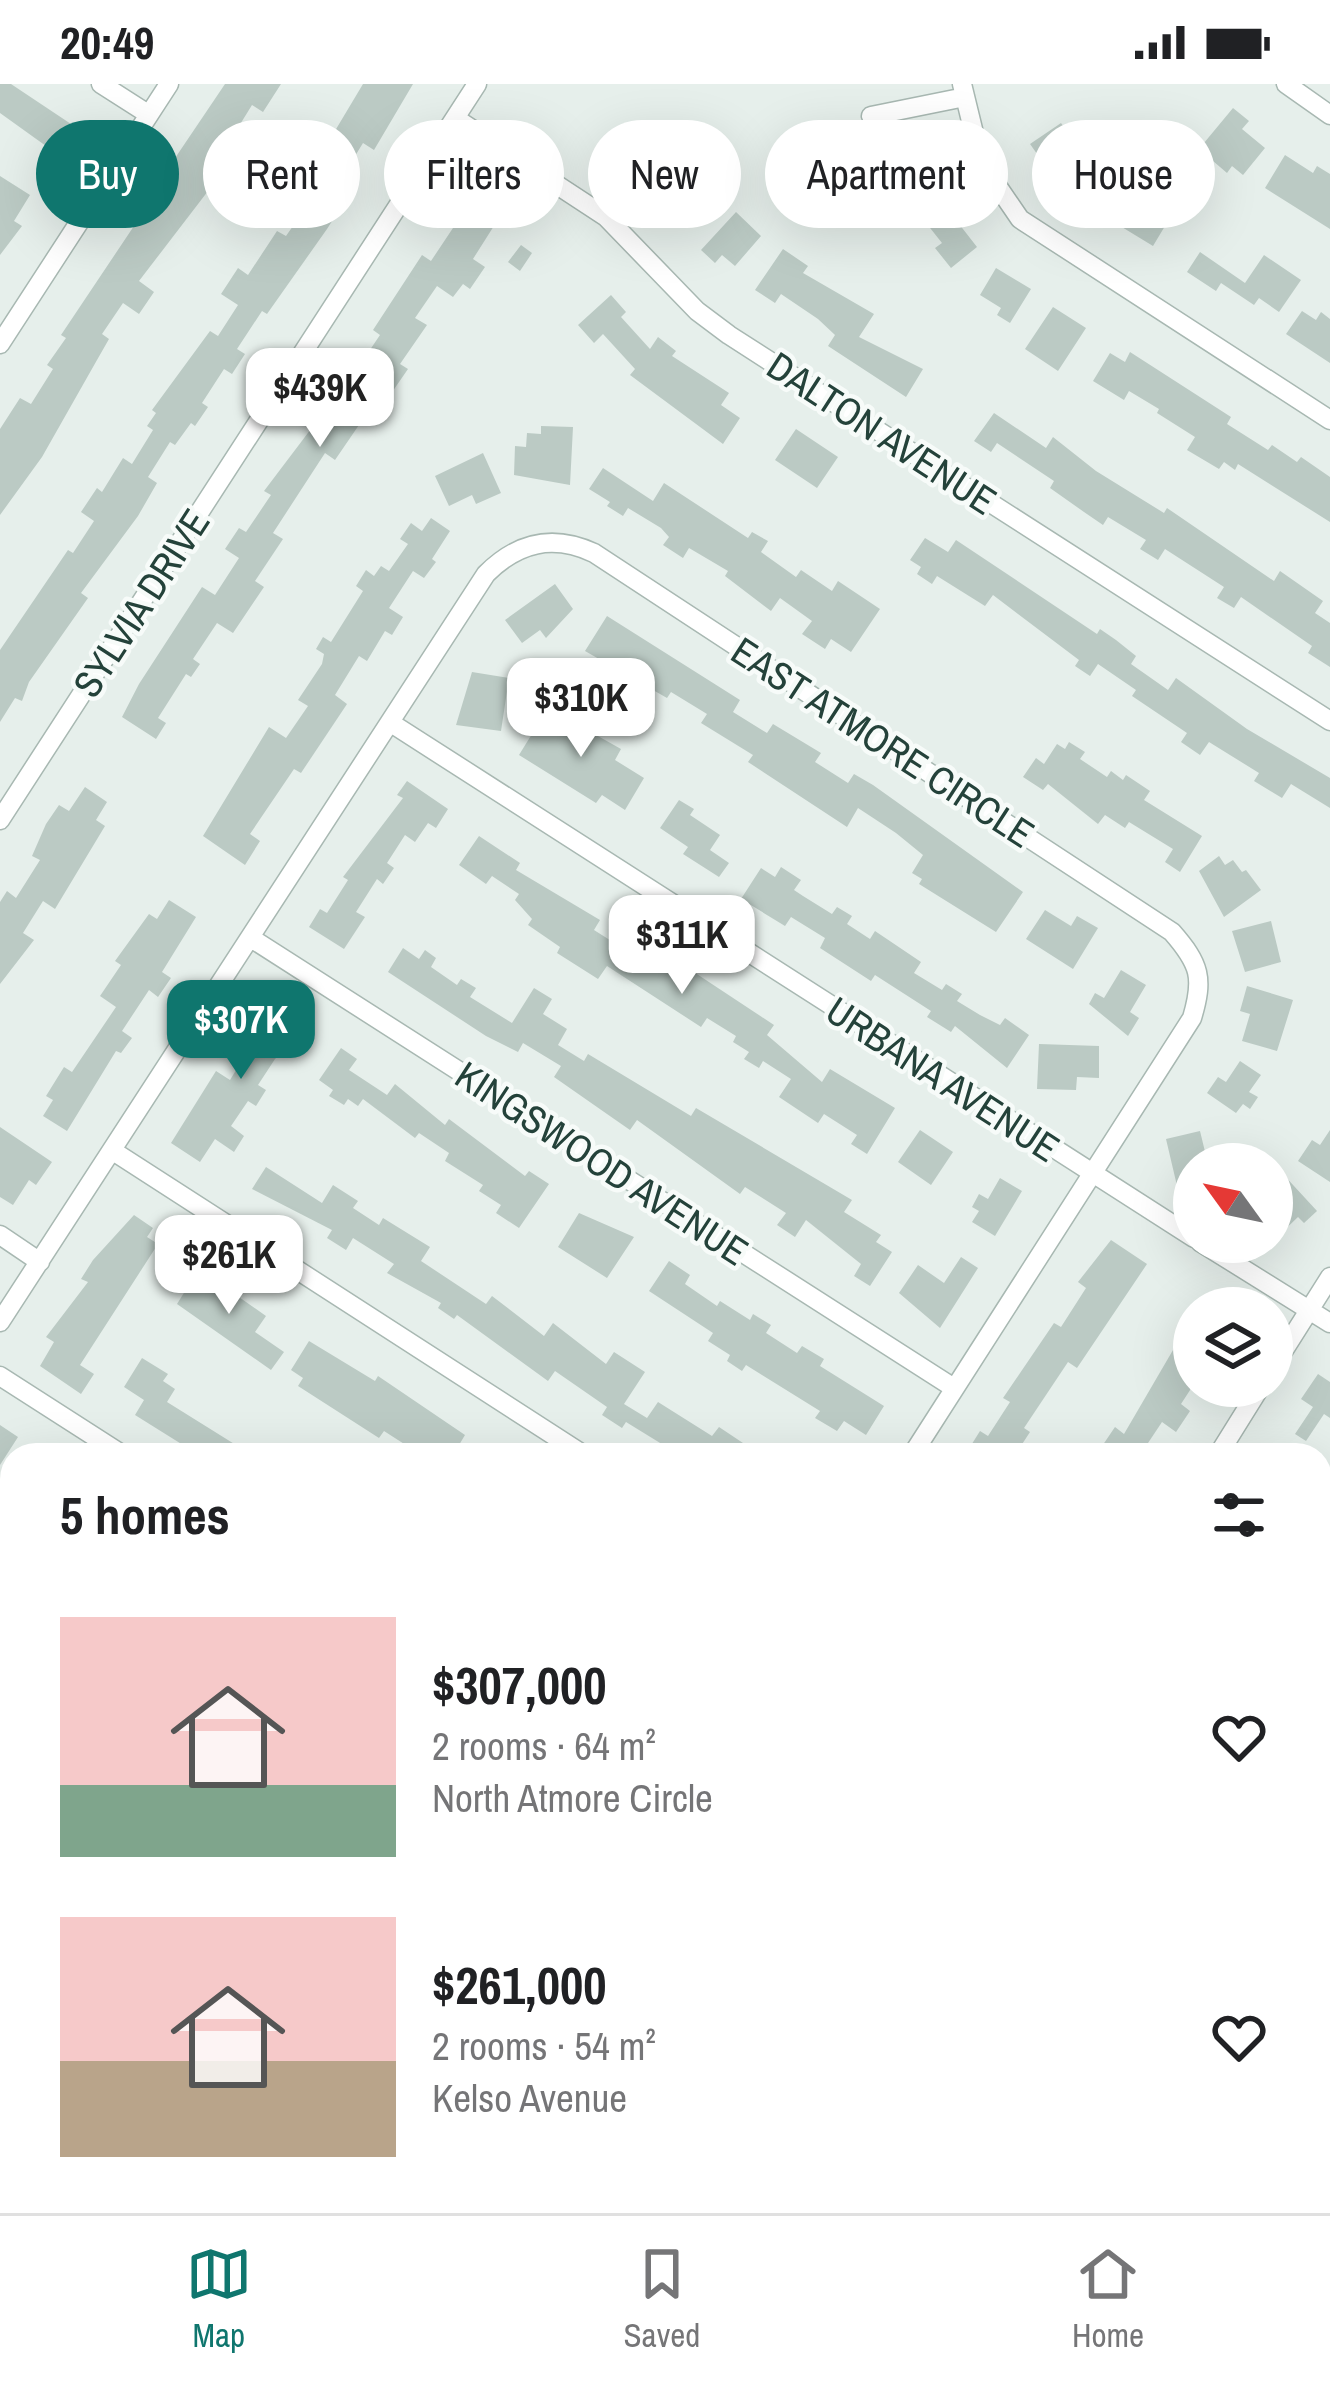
<!DOCTYPE html>
<meta charset="utf-8">
<style>
:root{--surface:#fff;--page:#f6f6f6;--text:#202124;--muted:#757577;--line:#e0e0e0;--accent:#0f766e}
body{margin:0;font-family:"Archivo Narrow",sans-serif;background:var(--page);color:var(--text);height:100vh;display:flex;flex-direction:column;font-size:45px;white-space:nowrap}
*{box-sizing:border-box;margin:0}
p{font-size:39px;color:var(--muted)}
.icon{flex:none;width:66px;height:66px;fill:none;stroke:currentColor;stroke-width:2;stroke-linecap:round;stroke-linejoin:round}
.map{position:relative;flex:1;overflow:hidden}
.sheet{position:absolute;left:0px;top:1359px;width:1332px;height:771px;display:flex;flex-direction:column;background:var(--surface);border-radius:36px 36px 0 0;box-shadow:0 12px 48px #0002}
.sheet>*{flex:none}
.hud{position:absolute;left:36px;top:36px;width:1260px;height:108px;display:flex;gap:24px}
.needle{width:78px;rotate:303deg}
.buttons{position:absolute;left:1173px;top:1059px;display:grid;gap:24px}
.buttons a{display:grid;place-items:center;width:120px;height:120px;border-radius:50%;background:var(--surface);box-shadow:0 12px 48px #0002;font-size:60px}
.price{position:absolute;translate:-50% -102px;padding:0 27px;border-radius:24px;background:#fff;color:#222;font-size:39px;line-height:78px;filter:drop-shadow(0 3px 6px #0008)}
.price::after{content:'';position:absolute;left:50%;top:72px;width:36px;height:27px;margin-left:-18px;background:inherit;clip-path:polygon(0 0,100% 0,50% 100%)}
.price.active{background:var(--accent);color:#fff}
ul{padding:0;list-style:none}
li{display:flex;align-items:center;gap:36px;height:300px;padding:0 60px}
li span{display:grid;place-items:center;flex:none;width:336px;height:240px;border-radius:0px;color:#555}
li>.icon{margin-inline-start:auto}
span .icon{width:144px;height:144px;fill:#fffc;stroke-width:1}
li b{font-size:51px}
h2{display:flex;justify-content:space-between;align-items:center;height:144px;padding:0 60px;font-size:51px}
.tag{padding:0 42px;border-radius:54px;background:var(--surface);box-shadow:0 12px 48px #0002;font-size:42px;line-height:108px}
.tag.active{background:var(--accent);color:#fff}
.status{display:flex;justify-content:space-between;align-items:center;height:84px;padding:0 60px;background:var(--surface);direction:ltr}
.status svg{height:33px;fill:currentColor}
.dock{display:flex;justify-content:space-around;align-items:center;height:168px;border-top:3px solid var(--line);background:var(--surface);font-size:33px;color:var(--muted)}
.dock a{display:grid;justify-items:center;gap:6px}
.dock .active{color:var(--accent)}
.map>svg:first-child{display:block}
.building{fill:#bbcac4}
.lines{fill:none;stroke-linecap:round;stroke-linejoin:round}
.street-casing{stroke:#a8b8b2;stroke-width:21}
.street{stroke:#fff;stroke-width:18}
.labels{text-anchor:middle;dominant-baseline:central;stroke-width:9;stroke-linejoin:round;paint-order:stroke}
.street-label{font-size:39px;fill:#24423a;stroke:#f7fbf9}
</style>
<div class="status"><b>20:49</b><svg viewBox="0 0 49 12"><path d="M0 12V9h3v3zM5 12V6h3v6zM10 12V3h3v9zM15 12V0h3v12zM26 1h20v11H26zM47 4h2v5h-2z"/></svg></div>
<div class="map">
<svg width="1330" height="2129" viewBox="0 0 1330 2129">
<rect width="100%" height="100%" fill="#e6efeb"/>
<path class="building" d="M0,0h11l78,52 -17,26 -10,-7 -6,9 -15,-10 5,-8 -46,-33z
M225,0h56l-18,28 -11,-7 -42,68 8,5 -79,103 15,11 -15,22 -16,-11 -21,31 7,5 -12,21 -55,97 -42,58v-86l20,-31 11,6 22,-35 -6,-4 19,-27 -5,-3 83,-124 6,4 27,-38 -10,-7z
M363,0h50l-39,66 -11,-7 -22,36 13,8 -27,42 -60,85 -5,-3 -25,38 8,5 -13,20 -8,-5 -22,34 6,4 -13,19 -4,-3 -16,22 -5,-3 -22,35 9,6 -19,33 -57,77 7,5 -59,84 -7,19 -7,-3 -15,24v-72l68,-100 5,3 21,-32 -13,-9 16,-24 5,4 21,-34 9,6 21,-34 -6,-4 9,-13 -4,-3 58,-79 8,5 20,-31 -17,-11 17,-26 10,7 29,-44 9,5 16,-23 -4,-3 15,-24 -8,-5z
M1233,24l16,13 -7,8 23,19 -22,27 -11,-9 -5,7 -28,-24z
M1061,39l17,24 -31,21 -17,-24z
M803,71l18,13 -29,32 -14,-9z
M921,71l24,51 32,41 -26,21 -16,-20 7,-5 -27,-34 -8,4 -20,-42z
M1285,71l28,18 4,-7 13,8v55l-65,-41z
M1081,86l84,56 -12,20 -87,-53z
M0,92l30,19 -16,26 8,5 -22,29z
M476,93l28,17 -7,11 7,5 -31,49 12,8 -15,22 -7,-5 -10,13 -16,-11 -22,32 12,7 -27,39 8,5 -29,42 -7,-5 -37,54 -10,-7 -52,80 10,6 -28,42 9,6 -31,46 -16,-10 -24,36 7,5 -9,13 -5,-3 -28,44 8,5 -10,16 -34,-22 17,-33 63,-97 13,8 24,-37 -14,-9 14,-21 7,4 25,-37 -7,-4 56,-74 -6,-4 14,-21 20,-25 7,5 25,-37 -7,-5 49,-75 9,6 24,-36 -7,-4z
M829,96l15,11 -17,23 -14,-11z
M736,128l25,24 -26,30 -13,-11 -7,8 -14,-13z
M521,161l11,8 -12,18 -12,-9z
M783,165l25,17 -5,7 71,41 -15,23 64,32 -17,28 -78,-51 7,-11 -17,-16 -37,-25 -6,9 -20,-13z
M1200,168l45,31 19,-28 37,25 -22,32 -20,-14 -5,7 -33,-22 -5,8 -29,-19z
M996,184l35,21 -21,34 -13,-8 4,-7 -21,-13z
M611,211l15,17 -5,5 29,32 8,-12 18,14 -4,5 57,37 -8,12 19,13 -17,26 -93,-69 5,-6 -32,-35 -9,9 -16,-18z
M1053,223l33,21 -28,43 -33,-22z
M1302,227l14,9 5,-8 9,7v44l-44,-29z
M1130,268l101,65 -4,7 41,26 4,-5 25,17 4,-5 29,20v45l-92,-58 -3,6 -11,-8 -5,7 -32,-19 8,-13 -38,-24 2,-4 -30,-18 -5,9 -31,-19 17,-28 15,9z
M994,329l52,35 7,-11 43,34 68,42 3,-5 107,73 6,-10 43,30 -8,12 15,10v44l-22,-14 4,-7 -71,-49 -7,11 -17,-10 7,-11 -59,-38 -7,11 -18,-11 6,-9 -38,-23 -5,8 -19,-13 -34,-24 4,-7 -57,-38 -6,9 -17,-11z
M541,342l32,1 -3,58 -56,-10 1,-29 11,1 1,-14 14,1z
M796,345l42,28 -21,31 -42,-28z
M483,369l18,40 -25,11 -4,-9 -23,11 -14,-30z
M603,384l50,33 11,-18 84,55 4,-6 16,9 -7,11 35,25 5,-7 31,21 6,-10 42,28 -29,43 -20,-13 -6,10 -23,-15 10,-13 -32,-23 -9,13 -46,-35 3,-5 -39,-23 -6,10 -20,-13 6,-8 -8,-9 -33,-20 -5,8 -16,-10 3,-4 -21,-13z
M431,434l19,13 -18,28 4,3 -12,16 -11,-7 -24,37 14,9 -11,18 -7,-4 -18,30 -8,-5 -24,39 12,9 -46,69 -7,-4 -44,65 10,7 -15,24 -42,-29 66,-109 17,11 22,-32 -10,-6 24,-36 2,-10 -8,-5 7,-12 8,5 32,-51 -7,-5 10,-16 8,6 7,-10 8,5 19,-27 -8,-5 11,-16 11,8z
M925,454l23,14 8,-12 141,94 3,-5 16,11 20,16 -5,8 37,26 8,-12 71,51 83,49v30l-39,-24 -9,14 -28,-17 5,-8 -50,-31 -9,13 -19,-13 6,-9 -55,-37 4,-6 -38,-26 -8,12 -15,-10 4,-6 -86,-65 -8,11 -48,-30 -5,8 -15,-10 4,-7 -11,-7z
M555,500l18,25 -27,29 -6,-8 -18,13 -17,-23z
M607,532l133,84 -7,12 34,21 6,-9 48,29 -6,9 33,21 6,-9 19,11 150,107 -27,40 -77,-48 3,-5 -10,-6 11,-18 -27,-22 -38,-25 -11,19 -99,-65 5,-7 -52,-32 6,-9 -36,-22 -4,6 -82,-47z
M472,588l37,6 -8,53 -45,-6z
M548,624l73,41 -6,11 29,18 -19,32 -23,-15 -6,8 -77,-48z
M1069,658l16,10 -5,7 27,18 4,-6 12,9 3,-5 24,16 -6,9 58,36 -22,36 -15,-10 8,-13 -44,-27 -4,6 -20,-13 -7,9 -50,-40 -5,6 -20,-13 13,-19 8,6 13,-20 8,5z
M407,697l41,28 -12,19 -8,-5 -13,19 -10,-7 -18,28 7,5 -11,16 -6,-5 -21,33 9,5 -21,32 -35,-22 11,-18 7,4 21,-33 -5,-3 60,-79 -6,-3z
M85,703l22,15 -11,18 9,6 -50,83 -12,-8 -20,32 11,7 -34,44v-82l7,-11 9,7 24,-38 -8,-4 14,-32 13,-19 10,6z
M679,716l15,9 -4,6 30,20 -10,15 19,13 -10,14 -36,-23 5,-7 -28,-19z
M479,752l41,27 -4,7 84,50 -6,10 41,26 5,-8 20,12 5,-7 109,72 -7,10 55,47 8,-13 65,39 -28,46 -16,-10 6,-9 -33,-21 -6,9 -39,-26 12,-18 -28,-18 -4,7 -15,-9 5,-7 -16,-10 3,-6 -29,-18 -6,9 -94,-61 -9,13 -41,-26 3,-6 -32,-22 4,-6 -17,-19 4,-6 -27,-18 -6,8 -27,-19z
M1219,772l6,9 8,-5 9,12 4,-2 15,20 -37,27 -25,-46z
M781,783l20,13 -7,10 9,6 29,18 5,-7 15,9 -5,8 23,15 5,-8 46,31 -7,11 28,17 4,-6 16,10 -5,7 23,14 20,10 5,-7 24,17 -22,33 -52,-42 -4,6 -24,-15 4,-6 -56,-36 -4,6 -51,-33 5,-10 -34,-21 -6,9 -44,-27 20,-31 14,9z
M169,816l27,17 -34,55 9,6 -13,19 -9,-7 -27,41 10,7 -11,15 -5,-2 -49,80 -24,-15 10,-16 -7,-4 18,-29 8,5 44,-65 -16,-11 21,-31 -6,-4 34,-47 8,5z
M1045,826l26,16 6,-10 21,12 -25,41 -47,-30z
M1271,837l10,41 -36,10 -13,-41z
M403,864l16,11 6,-9 11,8 -5,9 26,18 4,-6 15,9 -6,9 42,26 22,-35 18,11 -9,15 24,15 -9,16 26,16 4,-7 103,62 5,-8 156,92 -8,12 37,23 -5,7 16,10 -22,34 -16,-10 7,-12 -55,-44 -11,17 -18,-12 9,-12 -41,-26 -5,7 -103,-74 -7,10 -23,-16 -53,-37 7,-11 -38,-23 -5,9 -32,-16 -98,-64z
M1121,886l25,15 -16,27 9,6 -11,18 -39,-32 6,-11 9,5z
M1247,902l46,14 -16,51 -35,-10 8,-27 -10,-3z
M278,916l37,23 -20,33 -10,-7 -10,10 -17,26 8,5 -10,16 -8,-5 -17,25 13,10 -10,16 -19,-13 -15,23 -29,-19 45,-72 14,9 22,-36 -14,-9 12,-17 12,7z
M1039,960l60,2v32l-22,-1 -1,13 -39,-1z
M341,964l16,11 -8,11 38,25 8,-11 50,41 4,-6 76,57 4,-5 20,13 -30,44 -23,-15 5,-8 -22,-14 4,-6 -38,-24 4,-8 -30,-20 -4,5 -52,-39 -5,7 -10,-7 -4,6 -15,-9 4,-6 -14,-10z
M1240,977l21,14 -12,17 9,5 -8,12 -7,-5 -7,9 -29,-20 11,-16 8,5z
M0,1043l52,35 -16,23 -7,-5 -16,25 -13,-8z
M920,1046l33,22 -22,33 -33,-23z
M1330,1046v52l-32,-21 14,-21 8,5z
M1200,1047l8,33h-14v22l-16,4 -12,-51z
M266,1083l56,36 11,-18 25,16 -5,7 26,17 4,-7 47,29 -9,14 65,43 6,-8 52,40 9,-13 53,41 8,-12 31,20 -21,32 23,14 11,-16 54,34 7,-9 42,28h-101l5,-9 -39,-24 -4,6 -20,-13 5,-8 -52,-36 -7,10 -91,-66 -3,4 -16,-11 3,-5 -54,-30 7,-9 -41,-26 -7,12 -19,-12 5,-8 -80,-41z
M1282,1089l35,38 -13,12 -6,-6 -26,25v-60z
M1000,1094l22,13 -27,45 -23,-14 7,-11 -7,-4 7,-13 9,5z
M579,1129l55,24 -27,41 -49,-31z
M134,1131l19,13 -6,9 11,7 -78,121 14,9 -13,20 -41,-28 14,-24 -8,-5 42,-55 -7,-3 12,-19z
M1111,1156l36,24 -70,104 -9,-6 -44,66 6,4 -15,23h-50l15,-24 8,5 22,-34 -7,-4 51,-75 7,4 25,-39 -8,-6z
M961,1173l17,11 -38,60 -41,-35 19,-28 26,18z
M669,1177l21,14 -5,9 32,22 3,-5 30,19 3,-6 18,11 -5,8 31,20 5,-7 22,13 -4,7 64,40 -18,29 -22,-14 -7,10 -22,-13 5,-7 -74,-46 -4,6 -15,-10 3,-6 -22,-14 5,-8 -64,-42z
M197,1188l20,12 5,-9 19,12 -5,8 30,21 -11,16 29,20 -13,18 -94,-66z
M1194,1230v70l-13,20 9,7 -14,21 -14,-10 -22,33h-44l19,-28 9,7z
M309,1257l66,40 3,-5 87,59 -12,20h-44l3,-6 -28,-18 -5,7 -81,-52 5,-8 -12,-8z
M142,1274l26,16 -5,7 12,8 -8,13 85,53h-53l-64,-40 9,-15 -20,-13z
M1318,1290l12,8v36l-6,-4 -18,27 -11,-7 18,-27 -12,-8z
M0,1341l18,12 -18,28z"/>
<g class="lines">
<g class="street-casing">
<path id="street" d="M101,0l47,30
M962,0l19,78 39,57 310,201
M1286,0l44,31
M871,32l94,-19
M455,34l151,99 91,94 32,24 601,386
M0,260l169,-260
M391,639l803,515
M0,736l477,-736
M251,854l703,450
M113,1067l471,304
M0,1151l40,27
M1200,1158l130,81
M0,1238l486,-748c32,-32 67,-40 108,-21l578,379c28,32 32,46 20,86l-280,437
M1272,1285l58,-92
M0,1292l123,79
M1218,1371l43,-69
M1320,1534l10,6
M0,1588l12,7
M1320,1843l10,7
M815,2118l17,11
M1292,2118l17,11
M119,2129l7,-11
M427,2129l7,-11
M729,2129l7,-11"/>
</g>
<use href="#street" class="street"/>
</g>
<g class="labels">
<g class="street-label">
<text transform="translate(882 349) rotate(33)">DALTON AVENUE</text>
<text transform="translate(141 519) rotate(-57)">SYLVIA DRIVE</text>
<text transform="translate(883 658) rotate(33)">EAST ATMORE CIRCLE</text>
<text transform="translate(943 995) rotate(33)">URBANA AVENUE</text>
<text transform="translate(602 1079) rotate(33)">KINGSWOOD AVENUE</text>
</g>
</g>
</svg>
<div class="buttons">
<a><svg class="needle" viewBox="-14 -14 28 28"><path d="M0-13l5 13h-10z" fill="#e53935"/><path d="M0 13l5-13h-10z" fill="#757577"/></svg></a>
<a><svg class="icon" aria-label="layers" viewBox="0 0 24 24"><path d="M12 4l9 5-9 5-9-5zM3 14l9 5 9-5"/></svg></a>
</div>
<b class="price" style="left:320px;top:366px">$439K</b>
<b class="price" style="left:581px;top:676px">$310K</b>
<b class="price" style="left:682px;top:913px">$311K</b>
<b class="price active" style="left:241px;top:998px">$307K</b>
<b class="price" style="left:229px;top:1233px">$261K</b>
<div class="hud">
<a class="tag active">Buy</a>
<a class="tag">Rent</a>
<a class="tag">Filters</a>
<a class="tag">New</a>
<a class="tag">Apartment</a>
<a class="tag">House</a>
</div>
<section class="sheet">
<h2>5 homes<svg class="icon" aria-label="filters" viewBox="0 0 24 24"><path d="M4 7h16M4 17h16"/><circle cx="9" cy="7" r="2"/><circle cx="15" cy="17" r="2"/></svg></h2>
<ul>
<li><span style="background:linear-gradient(#f6c9c9 70%,#7fa58c 0)"><svg class="icon" aria-label="home" viewBox="0 0 24 24"><path d="M3 11l9-7 9 7M6 9v11h12V9"/></svg></span><div><b>$307,000</b><p>2 rooms · 64 m²</p><p>North Atmore Circle</p></div><svg class="icon" aria-label="heart" viewBox="0 0 24 24"><path d="M12 20l-8-8c-3-5 5-10 8-4 3-6 11-1 8 4z"/></svg></li>
<li><span style="background:linear-gradient(#f6c9c9 60%,#b9a48a 0)"><svg class="icon" aria-label="home" viewBox="0 0 24 24"><path d="M3 11l9-7 9 7M6 9v11h12V9"/></svg></span><div><b>$261,000</b><p>2 rooms · 54 m²</p><p>Kelso Avenue</p></div><svg class="icon" aria-label="heart" viewBox="0 0 24 24"><path d="M12 20l-8-8c-3-5 5-10 8-4 3-6 11-1 8 4z"/></svg></li>
</ul>
</section>
</div>
<nav class="dock">
<a class="active"><svg class="icon" aria-label="map" viewBox="0 0 24 24"><path d="M3 6l6-2 6 2 6-2v14l-6 2-6-2-6 2zM9 4v14M15 6v14"/></svg>Map</a>
<a><svg class="icon" aria-label="saved" viewBox="0 0 24 24"><path d="M7 4h10v16l-5-4-5 4z"/></svg>Saved</a>
<a><svg class="icon" aria-label="home" viewBox="0 0 24 24"><path d="M3 11l9-7 9 7M6 9v11h12V9"/></svg>Home</a>
</nav>
